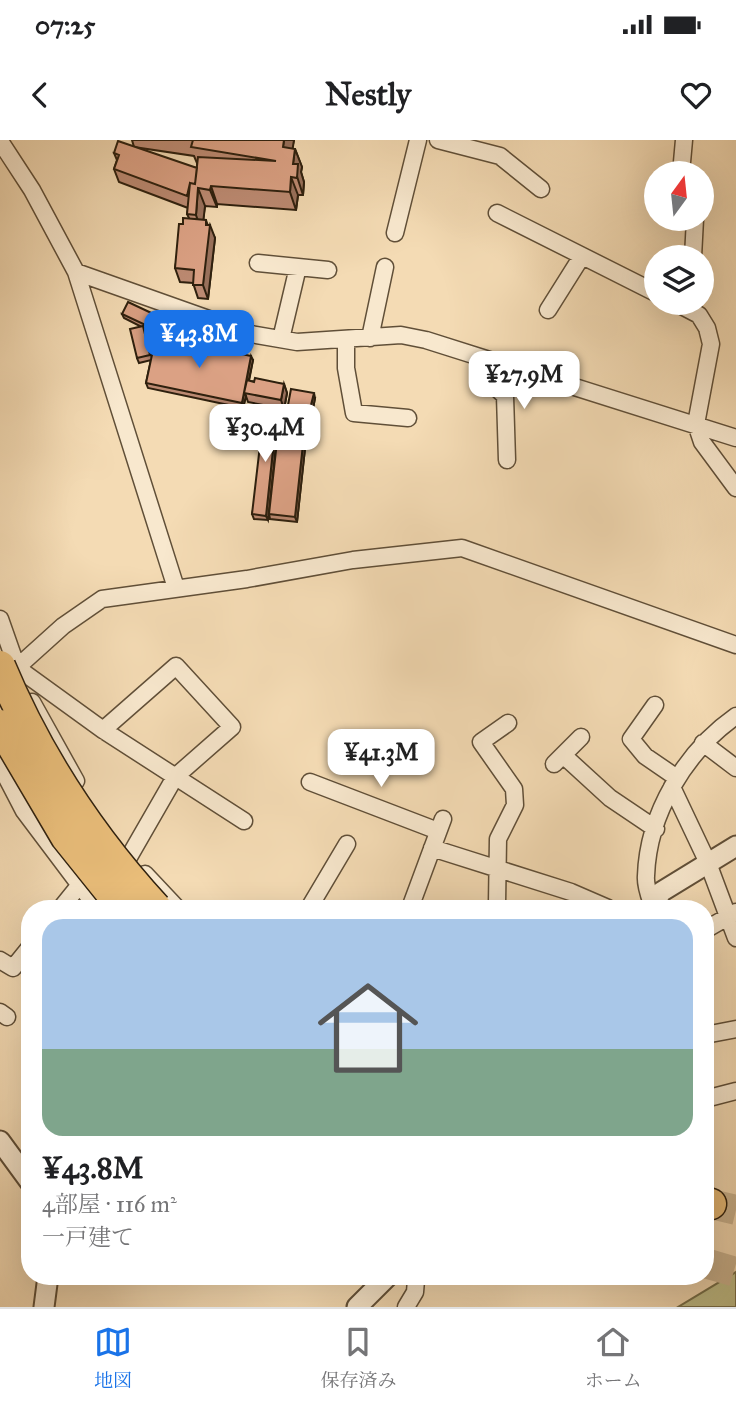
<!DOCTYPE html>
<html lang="ja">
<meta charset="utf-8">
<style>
:root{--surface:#fff;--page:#f2f2f2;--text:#202124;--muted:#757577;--line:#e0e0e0;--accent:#1a73e8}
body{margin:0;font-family:"IM FELL Great Primer","Noto Serif JP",serif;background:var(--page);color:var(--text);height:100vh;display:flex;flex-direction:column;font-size:26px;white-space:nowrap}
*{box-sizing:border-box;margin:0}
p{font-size:23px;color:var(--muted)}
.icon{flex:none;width:38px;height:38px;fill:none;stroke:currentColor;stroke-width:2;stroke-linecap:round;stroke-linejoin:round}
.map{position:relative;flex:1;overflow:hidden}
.drawer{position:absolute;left:21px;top:760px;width:693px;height:385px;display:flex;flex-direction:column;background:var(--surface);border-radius:28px;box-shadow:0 7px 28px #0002}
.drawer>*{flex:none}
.needle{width:46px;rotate:15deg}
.controls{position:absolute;left:644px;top:21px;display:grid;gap:14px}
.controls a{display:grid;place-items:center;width:70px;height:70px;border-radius:50%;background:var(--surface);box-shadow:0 7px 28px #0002;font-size:35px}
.price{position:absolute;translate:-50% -60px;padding:0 16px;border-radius:14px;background:#fff;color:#222;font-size:23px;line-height:46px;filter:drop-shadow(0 2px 4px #0008)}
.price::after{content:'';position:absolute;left:50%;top:42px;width:21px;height:16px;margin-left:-10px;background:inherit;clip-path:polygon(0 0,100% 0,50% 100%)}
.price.selected{background:var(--accent);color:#fff}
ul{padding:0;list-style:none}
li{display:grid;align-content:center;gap:14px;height:371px;padding:0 21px}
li+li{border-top:2px solid var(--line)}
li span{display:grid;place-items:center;height:217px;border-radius:21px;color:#555}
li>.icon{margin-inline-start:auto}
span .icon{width:126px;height:126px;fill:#fffc;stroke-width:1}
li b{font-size:30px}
.status{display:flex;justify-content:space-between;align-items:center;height:49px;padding:0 35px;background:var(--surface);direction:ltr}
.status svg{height:19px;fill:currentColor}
header{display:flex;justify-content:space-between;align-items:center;height:91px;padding:0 21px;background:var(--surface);font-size:32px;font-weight:700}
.tabs{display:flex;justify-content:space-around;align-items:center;height:98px;border-top:2px solid var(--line);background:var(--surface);font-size:19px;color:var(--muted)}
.tabs a{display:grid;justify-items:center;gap:4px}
.tabs .selected{color:var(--accent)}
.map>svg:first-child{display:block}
.green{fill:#bebf8b;stroke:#76704c;stroke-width:2}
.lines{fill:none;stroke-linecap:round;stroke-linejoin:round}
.motorway-tunnel{stroke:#ccb693;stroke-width:30;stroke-dasharray:30 15;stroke-linecap:butt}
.minor-casing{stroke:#604f38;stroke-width:19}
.tertiary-casing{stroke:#604f38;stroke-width:23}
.motorway-casing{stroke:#2e200e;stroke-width:33}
.minor{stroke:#f8e8ce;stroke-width:16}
.tertiary{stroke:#f8e8ce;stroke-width:19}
.motorway{stroke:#eabe7a;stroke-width:30}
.motorway-bridge-casing{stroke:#2e200e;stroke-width:33;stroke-linecap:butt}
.motorway-bridge{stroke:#eabe7a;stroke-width:30}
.wall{fill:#bc8a72;stroke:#2e200e;stroke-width:2;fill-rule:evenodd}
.shaded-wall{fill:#99715c;stroke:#2e200e;stroke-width:2}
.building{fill:#dba184;stroke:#2e200e;stroke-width:2}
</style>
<div class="status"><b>07:25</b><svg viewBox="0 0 49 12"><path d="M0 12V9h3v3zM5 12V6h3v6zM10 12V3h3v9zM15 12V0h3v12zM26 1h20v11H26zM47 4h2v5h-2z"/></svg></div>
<header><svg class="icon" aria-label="back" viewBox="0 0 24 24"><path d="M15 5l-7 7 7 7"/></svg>Nestly<svg class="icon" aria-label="heart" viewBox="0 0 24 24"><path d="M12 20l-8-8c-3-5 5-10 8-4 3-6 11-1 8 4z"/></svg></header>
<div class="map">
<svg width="736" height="1167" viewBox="0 0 736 1167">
<rect width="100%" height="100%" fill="#f4dbb4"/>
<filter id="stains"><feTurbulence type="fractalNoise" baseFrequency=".00286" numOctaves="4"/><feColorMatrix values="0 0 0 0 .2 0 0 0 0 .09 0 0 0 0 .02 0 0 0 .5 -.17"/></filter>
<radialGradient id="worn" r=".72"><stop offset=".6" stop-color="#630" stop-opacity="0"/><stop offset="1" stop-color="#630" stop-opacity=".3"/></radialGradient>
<path class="green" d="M736,1132v35h-58z"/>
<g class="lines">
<path class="motorway-tunnel" d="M711,1064l25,6
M705,1123l31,9"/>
<g class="minor-casing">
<path id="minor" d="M438,0l62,16 41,33
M0,1l32,49 44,82 100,316
M681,33l3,-33
M497,73l159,80
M395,93l23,-93
M693,117l2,-38
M258,123l70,7
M76,132l175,62 46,8 104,-7 25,5 310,98
M676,163l23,12 8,13 4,16 -15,80 6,18 34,46
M548,170l34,-54
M370,198l15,-71
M281,199l17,-72
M346,200v28l8,45 54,5
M496,222l-5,21 14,13 2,64
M0,479l20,57
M16,527l87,63 141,91
M2,541l61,-55 39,-27 145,-20 106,-19 109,-12 274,97
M32,562l44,79
M655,565l-24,34 14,17 32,22
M703,603l33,25
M563,615l47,43 46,31
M554,624l27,-27
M0,625l24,46 73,97
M310,642l128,49
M672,647l36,76 28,75
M432,708l139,44 37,16
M145,734l32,34
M653,767c-3,-9 -8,-21 -7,-31 2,-63 40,-125 90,-160
M61,768l17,-21 51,-30 46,-80 57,-50 -56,-61 -73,64
M309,768l38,-64
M410,768l33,-89
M493,768l4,-4 1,-65 17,-34 -1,-16 -33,-47 27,-19
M705,790l31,-18
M0,820l13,8 17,-21
M0,872l7,5
M705,895l31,-6
M705,959l31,-8
M406,1167l9,-15 1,-12 -5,-4"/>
</g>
<g class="tertiary-casing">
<path id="tertiary" d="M652,768l9,-16 75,-46
M0,1001l30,41
M44,1167l4,-31
M357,1167l31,-31"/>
</g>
<g class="motorway-casing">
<path id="motorway" d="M705,1062l6,2"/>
</g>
<use href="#minor" class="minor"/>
<use href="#tertiary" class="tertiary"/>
<use href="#motorway" class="motorway"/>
<g class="motorway-bridge-casing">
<path id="motorway-bridge" d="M0,526c37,89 91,171 156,242
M0,585l66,112 57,71"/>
</g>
<use href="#motorway-bridge" class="motorway-bridge"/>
</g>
<path class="wall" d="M132,0h162l-2,9h3l7,18 -1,5 3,10 -1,13h-5l-2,15 -79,-6v3l-12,-1 -2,14 5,5 7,13 -7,61 -10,-1 -5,-15 -13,-1 -5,-14 8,-44 6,-6 -2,-4 1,-6 -69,-26 -5,-13 3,-9 -3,-7 83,15v-5l-3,-7 -60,-9z
M122,174l55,11 2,5 -5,10 79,20 -4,21 35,3 3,9 -3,16 -36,-7 -2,-6 -3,12 -95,-20 -2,-5 5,-23 -12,3 -2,-5 3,-32 -16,-8zM144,188l22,10 -14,20z
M315,258l-3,16 -23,-5 -1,-4z
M277,272l2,5 -11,103 -14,-1 -2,-5z
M306,277l2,4 -11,101 -27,-3 -1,-5z"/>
<path class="shaded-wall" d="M284,0h10l-4,25 -7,-18z
M295,9l7,18 -1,5 3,10 -1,13 -10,-31z
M291,37l7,18 -2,15 -6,-18z
M211,46l6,18v3l-7,-17z
M198,48l7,18 -3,27 -6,-18z
M206,80l3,9 1,-4 5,13 -7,61 -5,-14z
M177,185l2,5 -6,12 -2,-5z
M251,216l2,4 -7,33h-2l2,3 -3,12 -1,-5z
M284,244l3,9 -3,16 -3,-9z
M314,253l1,5 -3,16 -2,-5z
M277,272l2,5 -11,103 -2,-4z
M306,277l2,4 -11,101 -2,-5z"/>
<path class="building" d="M193,0h91l-1,7 12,2 -2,15h5l-1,14 -6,-1 -1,15 -79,-6 -1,4 -12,-2 -2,27 -9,-1 3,-31 5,1 3,-27 78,4 -85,-14z
M118,1l79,27 -2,16 -5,-1 -3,13 -73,-27 5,-14 -5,-2z
M183,78l23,2v5h4l-7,60h-10l1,-15 -19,-2 4,-44h4z
M128,162l49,23 -6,12 -49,-23z
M143,186l7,29 -13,3 -7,-29z
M156,196l95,20 -9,47 -96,-20z
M255,238l29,6 -3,16 -37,-7 3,-13 7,2z
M291,249l23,4 -4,16 -22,-4z
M264,271l13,1 -11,104 -14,-2z
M280,274l26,3 -11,100 -26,-3z"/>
<rect width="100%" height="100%" filter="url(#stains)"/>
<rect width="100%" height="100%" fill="url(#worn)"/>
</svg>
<div class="controls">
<a><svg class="needle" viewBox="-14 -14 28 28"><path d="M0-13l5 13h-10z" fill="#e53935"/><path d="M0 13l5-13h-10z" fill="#757577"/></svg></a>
<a><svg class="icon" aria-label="layers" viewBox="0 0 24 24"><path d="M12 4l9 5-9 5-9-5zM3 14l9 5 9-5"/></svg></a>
</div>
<b class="price selected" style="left:199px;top:230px">¥43.8M</b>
<b class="price" style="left:524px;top:271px">¥27.9M</b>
<b class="price" style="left:265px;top:324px">¥30.4M</b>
<b class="price" style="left:381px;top:649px">¥41.3M</b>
<section class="drawer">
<ul>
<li><span style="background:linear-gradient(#a9c7e8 60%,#7fa58c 0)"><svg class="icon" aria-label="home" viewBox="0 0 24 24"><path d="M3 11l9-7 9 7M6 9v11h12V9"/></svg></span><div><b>¥43.8M</b><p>4部屋 · 116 m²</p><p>一戸建て</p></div></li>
</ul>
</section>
</div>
<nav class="tabs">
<a class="selected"><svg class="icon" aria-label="map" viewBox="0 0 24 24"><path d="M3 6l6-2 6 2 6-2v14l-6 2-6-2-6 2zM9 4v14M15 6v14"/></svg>地図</a>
<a><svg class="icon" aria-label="saved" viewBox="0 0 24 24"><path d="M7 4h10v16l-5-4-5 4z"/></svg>保存済み</a>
<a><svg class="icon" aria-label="home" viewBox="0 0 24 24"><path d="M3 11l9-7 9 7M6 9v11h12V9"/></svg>ホーム</a>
</nav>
